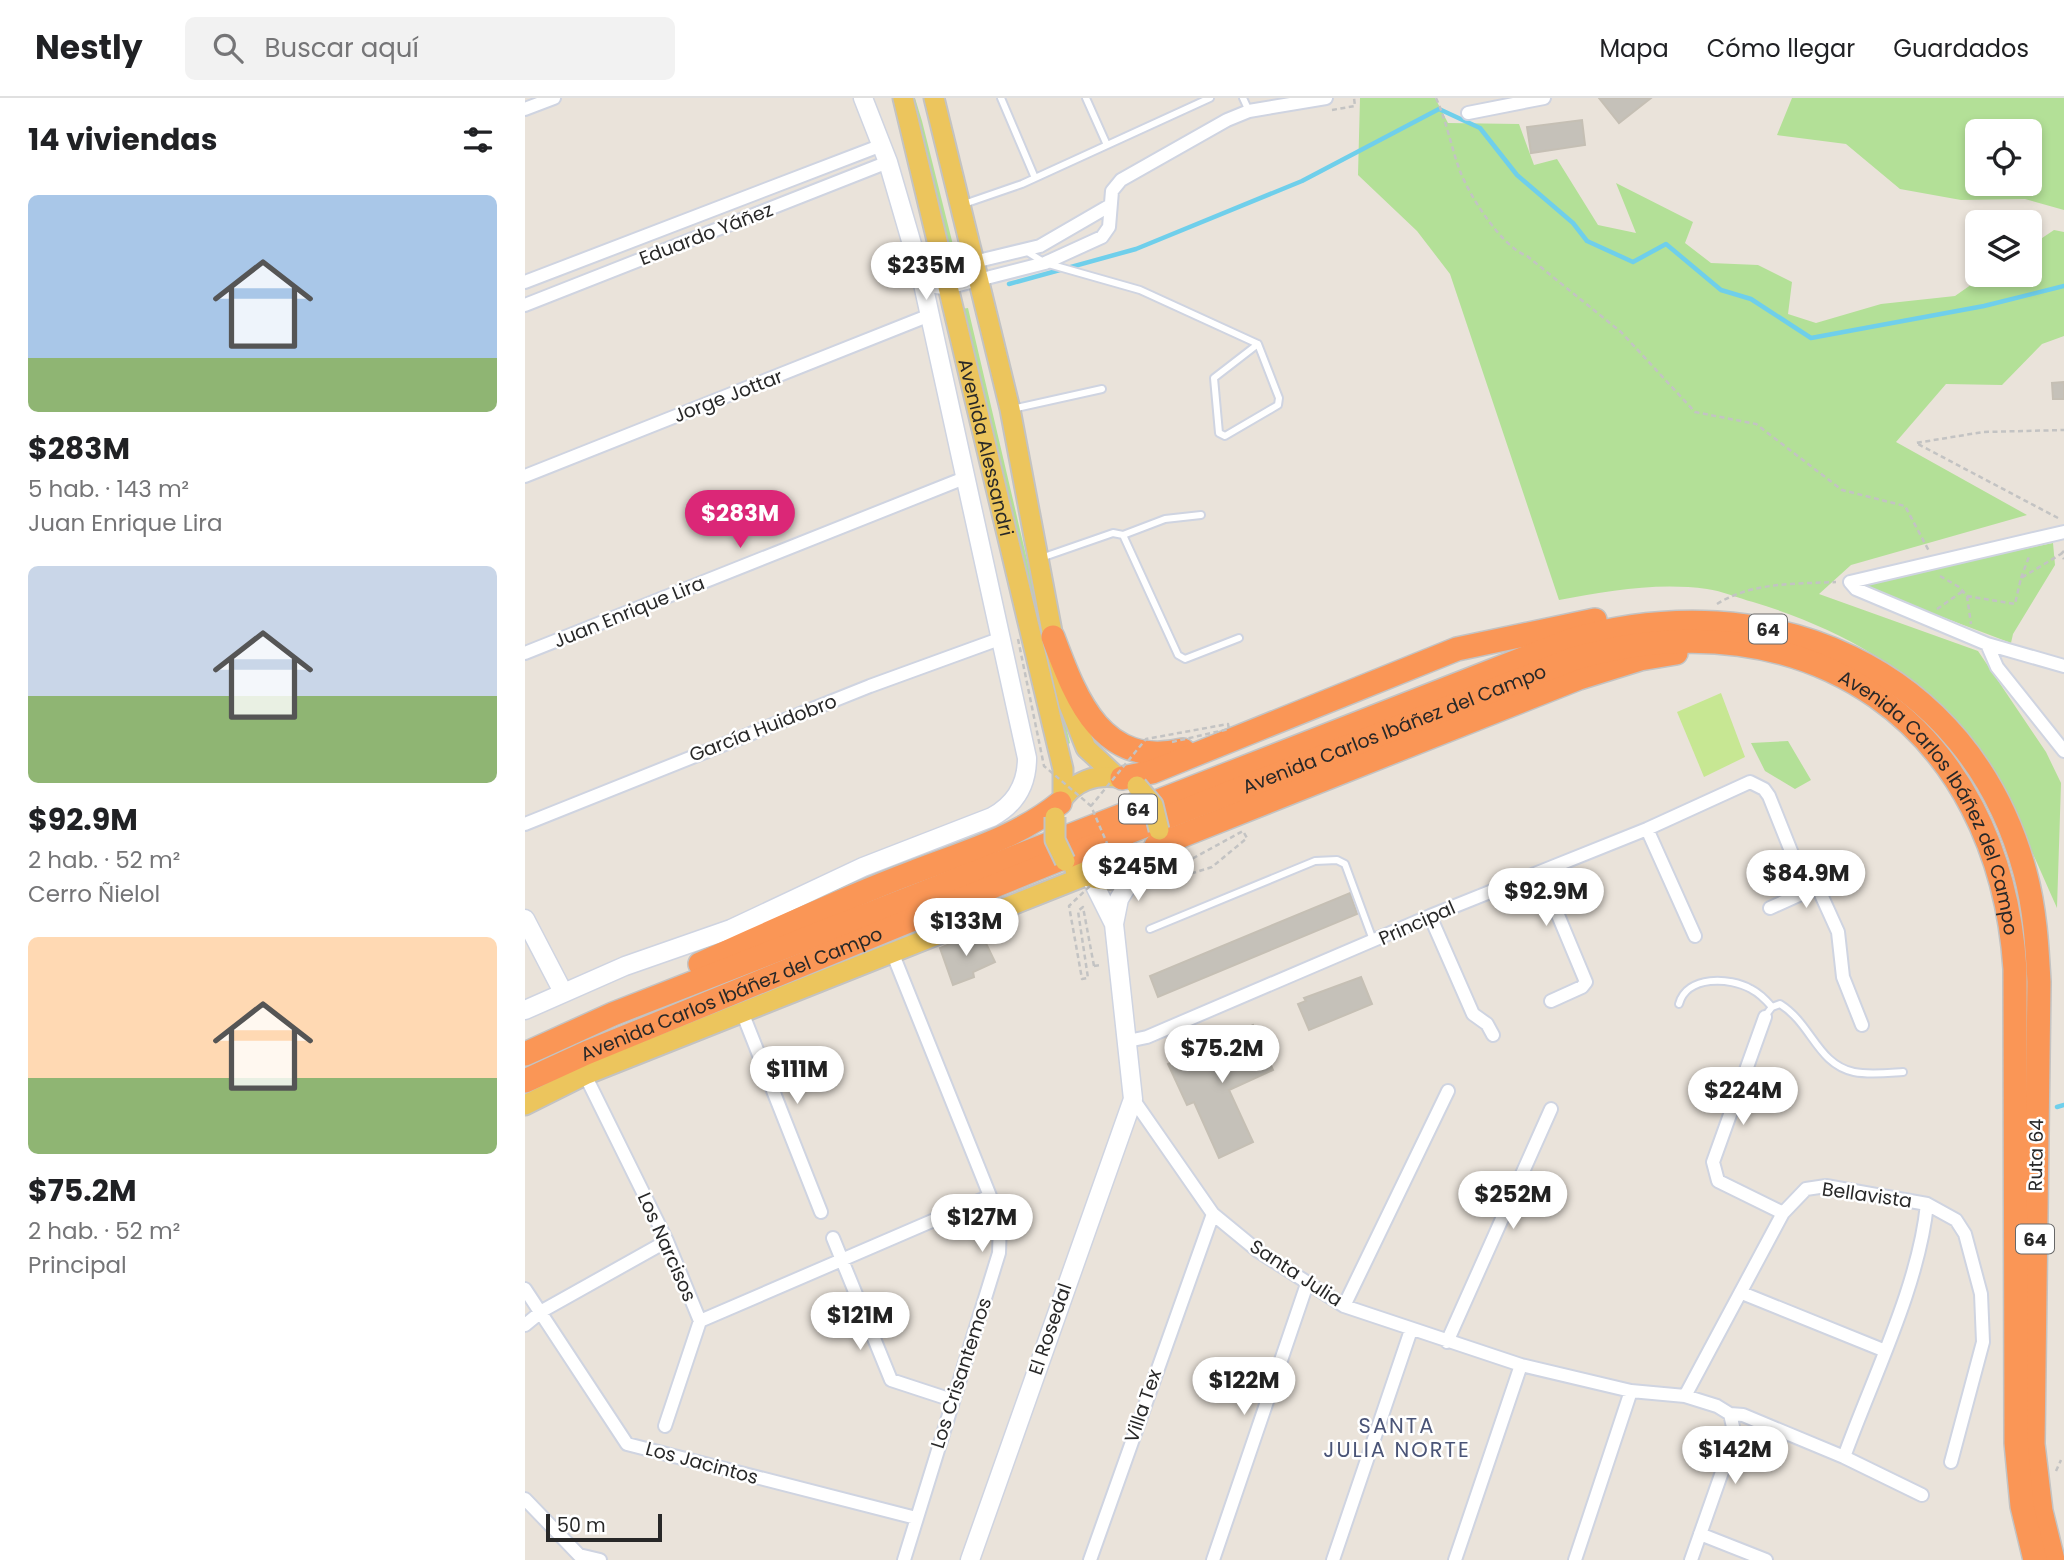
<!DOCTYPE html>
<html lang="es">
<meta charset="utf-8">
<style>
:root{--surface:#fff;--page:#f2f2f2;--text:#202124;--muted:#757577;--line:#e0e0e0;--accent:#db2777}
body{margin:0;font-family:Poppins,sans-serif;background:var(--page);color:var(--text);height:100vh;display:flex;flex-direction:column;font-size:26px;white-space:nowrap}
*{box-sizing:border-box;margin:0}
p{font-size:23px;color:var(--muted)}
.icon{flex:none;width:38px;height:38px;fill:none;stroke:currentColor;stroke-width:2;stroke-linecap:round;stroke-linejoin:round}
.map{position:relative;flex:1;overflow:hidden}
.sheet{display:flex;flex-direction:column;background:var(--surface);width:525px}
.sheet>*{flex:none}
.controls{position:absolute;left:1440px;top:21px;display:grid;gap:14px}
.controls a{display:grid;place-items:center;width:77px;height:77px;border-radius:10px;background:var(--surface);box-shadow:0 4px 10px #0003;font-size:35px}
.scale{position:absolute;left:21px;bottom:18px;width:116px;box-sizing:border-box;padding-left:7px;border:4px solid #282828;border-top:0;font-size:19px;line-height:24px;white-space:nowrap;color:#282828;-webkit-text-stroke:5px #fff;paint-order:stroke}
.price{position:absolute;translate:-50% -60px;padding:0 16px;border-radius:24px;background:#fff;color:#222;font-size:23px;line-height:46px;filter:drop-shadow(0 2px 4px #0008)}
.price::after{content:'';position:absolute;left:50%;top:42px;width:21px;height:16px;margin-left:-10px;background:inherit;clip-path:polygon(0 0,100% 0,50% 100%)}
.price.current{background:var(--accent);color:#fff}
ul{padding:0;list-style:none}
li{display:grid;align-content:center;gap:14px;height:371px;padding:0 28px}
li span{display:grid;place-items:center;height:217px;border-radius:10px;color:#555}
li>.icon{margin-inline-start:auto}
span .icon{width:126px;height:126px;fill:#fffc;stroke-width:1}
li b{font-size:30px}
h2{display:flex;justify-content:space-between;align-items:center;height:84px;padding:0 28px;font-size:30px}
header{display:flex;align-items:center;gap:42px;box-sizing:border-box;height:98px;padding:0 35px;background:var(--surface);border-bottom:2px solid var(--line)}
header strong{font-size:33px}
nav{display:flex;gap:38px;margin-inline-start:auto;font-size:24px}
.search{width:490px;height:63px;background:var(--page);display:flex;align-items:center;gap:18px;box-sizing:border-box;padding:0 24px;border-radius:10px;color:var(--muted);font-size:26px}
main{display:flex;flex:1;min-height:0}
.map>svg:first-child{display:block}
.green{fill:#b3e097;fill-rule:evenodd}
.pitch{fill:#c7e793}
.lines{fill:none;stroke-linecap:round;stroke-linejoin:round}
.stream{stroke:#6fcfeb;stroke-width:4.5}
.building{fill:#c5c1b9;stroke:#c5bfb4;stroke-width:2}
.lane-casing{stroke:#cfd4e1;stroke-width:10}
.street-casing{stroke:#cfd4e1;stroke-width:16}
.secondary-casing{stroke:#cfd4e1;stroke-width:21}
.primary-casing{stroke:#c3c3c3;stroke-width:23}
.highway-casing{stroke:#c3c3c3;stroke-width:26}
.path{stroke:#c3c3c3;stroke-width:2.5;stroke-dasharray:5 3.5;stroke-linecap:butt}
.lane{stroke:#fff;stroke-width:6}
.street{stroke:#fff;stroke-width:12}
.secondary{stroke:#fff;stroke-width:18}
.primary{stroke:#ecc55d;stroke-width:19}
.highway{stroke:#fa9656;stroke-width:23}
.primary-bridge-casing{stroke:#c3c3c3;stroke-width:23;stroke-linecap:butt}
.path-bridge{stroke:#c3c3c3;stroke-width:2.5;stroke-dasharray:5 3.5;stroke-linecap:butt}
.primary-bridge{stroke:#ecc55d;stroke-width:19}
.labels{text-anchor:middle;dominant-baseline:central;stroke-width:5;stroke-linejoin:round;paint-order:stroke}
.shield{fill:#fff;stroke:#686868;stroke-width:2}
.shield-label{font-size:18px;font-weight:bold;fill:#282828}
.street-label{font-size:19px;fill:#282828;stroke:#fff}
.neighbourhood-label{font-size:21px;letter-spacing:2px;fill:#4a5477;stroke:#fff}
</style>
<header>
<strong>Nestly</strong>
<div class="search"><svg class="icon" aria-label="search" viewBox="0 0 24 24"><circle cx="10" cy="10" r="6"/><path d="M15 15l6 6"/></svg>Buscar aquí</div>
<nav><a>Mapa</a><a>Cómo llegar</a><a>Guardados</a></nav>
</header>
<main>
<section class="sheet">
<h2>14 viviendas<svg class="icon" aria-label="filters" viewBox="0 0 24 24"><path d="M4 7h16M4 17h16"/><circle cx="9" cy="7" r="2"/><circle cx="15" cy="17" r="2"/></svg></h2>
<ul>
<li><span style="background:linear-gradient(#a9c7e8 75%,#8fb573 0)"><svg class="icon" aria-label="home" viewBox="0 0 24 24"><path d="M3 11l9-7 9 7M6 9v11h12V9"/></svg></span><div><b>$283M</b><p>5 hab. · 143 m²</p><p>Juan Enrique Lira</p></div></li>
<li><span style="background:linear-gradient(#c9d6e8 60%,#8fb573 0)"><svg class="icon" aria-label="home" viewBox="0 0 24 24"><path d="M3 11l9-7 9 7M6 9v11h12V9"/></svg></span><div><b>$92.9M</b><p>2 hab. · 52 m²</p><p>Cerro Ñielol</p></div></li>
<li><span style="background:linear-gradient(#ffd9b3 65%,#8fb573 0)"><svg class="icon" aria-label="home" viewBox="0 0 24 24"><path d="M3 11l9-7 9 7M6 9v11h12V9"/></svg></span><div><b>$75.2M</b><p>2 hab. · 52 m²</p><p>Principal</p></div></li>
</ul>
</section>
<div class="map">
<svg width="1539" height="1462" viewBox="0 0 1539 1462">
<rect width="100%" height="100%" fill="#eae3da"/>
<path class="green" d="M384,0h6l7,23 39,156 -8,2z
M835,0h75l13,25 71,1 15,41 23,-6 41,66 38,8 -20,-50 77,39 -8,21 26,20 47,2 34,17 -4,32 28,9 65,-19 74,-8 30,-21h45v-29l24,-16 10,2v104l-22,8 -40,41 -56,-1 -50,58 131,73 -176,50 -32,29 159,57 68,101 15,31 -4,125c-27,-60 -58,-138 -101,-186 -54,-60 -127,-97 -203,-120 -15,-4 -31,-11 -46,-13 -50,-7 -99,2 -148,11l-109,-326 -33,-43 -59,-56z
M1267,0h272v112l-39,-11 -64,1 -61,-11 -54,-45 -69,-9zM1452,33h53v53h-53z
M443,210l102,435 -3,2 -106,-436z
M1528,445l2,22 -42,69 -2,9 -156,-59z
M1263,643l23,39 -16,9 -30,-18 -14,-28z"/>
<path class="pitch" d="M1196,595l24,64 -41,20 -27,-65z"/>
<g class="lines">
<path class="stream" d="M484,186l127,-35 166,-68 137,-72 41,19 37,47 56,48 14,18 46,21 33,-18 55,46 30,9 60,39 173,-32 80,-20
M1532,1009l7,-2"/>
</g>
<path class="building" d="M1074,0h52l-32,25z
M1057,22l3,25 -54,8 -4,-26z
M1539,284v17h-11l-1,-16z
M825,795l7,21 -199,83 -8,-21z
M446,837l2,4 9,-4 13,27 -22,10 1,5 -21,8 -13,-37z
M836,879l11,27 -63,26 -11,-26 8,-3 -2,-3z
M728,927l20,45 -44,20 24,52 -34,16 -25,-56 -7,3 -19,-41z"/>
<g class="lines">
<g class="lane-casing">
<path id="lane" d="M476,0l34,80
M561,0l21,47
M718,0l6,13
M439,106l58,-20 188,-86
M501,153l19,12 95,27 118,54 21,54 -1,7 -53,31 -6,-3 -5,-55 44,-34
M487,311l90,-20
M598,437l42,-16 36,-4
M516,460l72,-25 10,2 55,120 7,4 54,-21
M625,831l165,-68 22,-1 8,4 28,76
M1154,906c8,-29 51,-27 72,-15 8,4 15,11 21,18
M1240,918l7,-9 8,-3c32,20 37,60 74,68 15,3 33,1 49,0"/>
</g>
<g class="street-casing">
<path id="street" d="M0,11l29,-11
M943,15l76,-15
M449,164l66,-16 69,-40
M396,177l13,12 13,1 98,-25 57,-26 7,-10 3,-36 9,-11 106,-60 22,-9 77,-13
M0,184l357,-137
M0,207l363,-143
M0,378l405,-161
M1325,484l6,7 131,55 77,22
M1325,484l214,-50
M1462,546l10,23 67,84
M0,555l442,-176
M0,726l345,-138 132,-48
M1122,731l48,107
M1015,774l46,110 -4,5 -31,14
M1245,810l31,-14 5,-15
M905,818l43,98 14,10 6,11
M367,854l98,244 10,27 -1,30 -95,307
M217,914l79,200
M1240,919l-52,145 5,19 65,32
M603,943l19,-4 283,-121 217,-87 103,-47 14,7 5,7 30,75 20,19 19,42 5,45 19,48
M60,977l82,166 33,80 -35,105
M608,1001l80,115 45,37 86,55 177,59 110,26 54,5 32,10 13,8 13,1 101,42 78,38
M308,1140l58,142 61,20
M0,1191l102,155 289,74
M1217,1195l141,57
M819,1208l104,-215
M175,1223l290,-125
M0,1227l17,-14 125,-70
M922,1244l104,-233
M1160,1298l98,-183 23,-24 20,-3 101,18 29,16 9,14 16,60 2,48 -32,120
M1319,1359c28,-78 75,-171 83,-253
M0,1401l54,56 21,5
M1175,1436l66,26
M565,1462l123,-346
M688,1462l94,-276
M808,1462l78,-230
M930,1462l66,-195
M1050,1462l56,-169
M1166,1462l44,-125 -5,-21"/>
</g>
<g class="secondary-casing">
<path id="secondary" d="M566,780l23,46
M0,821l38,73
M0,912l100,-44 106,-37 132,-62 129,-50c24,-13 35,-33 35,-59l-106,-483 -33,-113 -25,-64
M445,1462l163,-461 -19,-175 5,-25 17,-28"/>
</g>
<g class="primary-casing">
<g id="primary">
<path id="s1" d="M378,0l154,646 6,25v29"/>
<path d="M409,0l76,311 43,228 16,68 17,43 31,29"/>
<path d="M535,705c13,-22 36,-30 61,-25"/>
<path d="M550,772c35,23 79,3 84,-39"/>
<path d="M0,1007l60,-30 500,-199"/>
</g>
</g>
<g class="highway-casing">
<g id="highway">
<path d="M528,539c23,61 48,132 130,113"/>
<path d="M597,680l30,-6 305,-123 138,-29"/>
<path d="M631,748l423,-168 61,-19 36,-6"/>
<path d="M175,866c70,-31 139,-64 211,-91 51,-20 106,-35 149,-70"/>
<path d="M0,956l88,-40 958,-374c196,-57 398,25 454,232 10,37 12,73 14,110l-6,462 8,67 12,49"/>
<path id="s2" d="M0,983l61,-28 489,-200 498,-194c235,-68 426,65 442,310l1,474 6,63 13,54"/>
</g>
</g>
<path class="path" d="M911,0c11,24 15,49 24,73 10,26 42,76 67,85l94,76 74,80 61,12 86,66 63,16 24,45
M807,12l23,-4 -1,-8
M1533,420l-142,-75 67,-11 81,-2
M1539,453l-3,3 3,5
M1415,478l19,11 8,9 4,28
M1496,480l9,-24
M1442,498l48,8 6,-26 40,-24
M1192,506c35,-22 78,-20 119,-22
M1412,511l26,-18
M638,769h14
M569,868l7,-1
M1531,1373l5,-11"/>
<use href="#lane" class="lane"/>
<use href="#street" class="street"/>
<use href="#secondary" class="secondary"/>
<use href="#primary" class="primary"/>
<use href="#highway" class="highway"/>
<g class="primary-bridge-casing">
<path id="primary-bridge" d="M612,688l16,19 6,25
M530,719v23l10,21"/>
</g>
<path class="path-bridge" d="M493,541l26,127 47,40
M647,644l57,-13 -1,-5 -82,15 -55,67 24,56 59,17 38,-12 35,-29 -4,-7 -66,36
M569,868l-11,-59 -5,4 10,67 -6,1 -13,-73 46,-44"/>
<use href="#primary-bridge" class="primary-bridge"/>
</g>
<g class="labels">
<g class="shield">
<rect x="1224" y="516.5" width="38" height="29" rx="5"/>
<rect x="594" y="696.5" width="38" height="29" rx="5"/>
<rect x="1491" y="1126.5" width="38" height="29" rx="5"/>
</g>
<g class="shield-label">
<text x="1243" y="531">64</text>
<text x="613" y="711">64</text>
<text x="1510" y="1141">64</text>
</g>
<g class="street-label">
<text transform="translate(181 136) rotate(-21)">Eduardo Yáñez</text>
<text transform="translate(203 298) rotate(-21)">Jorge Jottar</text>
<text stroke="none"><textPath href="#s1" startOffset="359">Avenida Alessandri</textPath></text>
<text transform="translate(104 514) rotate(-22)">Juan Enrique Lira</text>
<text transform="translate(238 630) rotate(-21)">García Huidobro</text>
<text stroke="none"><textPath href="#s2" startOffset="938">Avenida Carlos Ibáñez del Campo</textPath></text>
<text stroke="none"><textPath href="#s2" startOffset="1566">Avenida Carlos Ibáñez del Campo</textPath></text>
<text transform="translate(892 825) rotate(-24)">Principal</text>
<text stroke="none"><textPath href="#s2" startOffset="224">Avenida Carlos Ibáñez del Campo</textPath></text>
<text transform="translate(1511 1057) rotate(-89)">Ruta 64</text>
<text transform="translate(1342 1097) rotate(8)">Bellavista</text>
<text transform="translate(142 1149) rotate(66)">Los Narcisos</text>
<text transform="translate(771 1175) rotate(33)">Santa Julia</text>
<text transform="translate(525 1231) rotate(-71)">El Rosedal</text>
<text transform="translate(436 1275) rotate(-72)">Los Crisantemos</text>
<text transform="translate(618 1308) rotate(-71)">Villa Tex</text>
<text transform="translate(177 1365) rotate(15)">Los Jacintos</text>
</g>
<g class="neighbourhood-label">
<text x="872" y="1327">SANTA<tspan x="872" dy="24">JULIA NORTE</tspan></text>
</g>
</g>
</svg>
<div class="controls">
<a><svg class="icon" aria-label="locate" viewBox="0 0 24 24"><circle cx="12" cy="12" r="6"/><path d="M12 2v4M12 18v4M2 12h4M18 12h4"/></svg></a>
<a><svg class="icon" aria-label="layers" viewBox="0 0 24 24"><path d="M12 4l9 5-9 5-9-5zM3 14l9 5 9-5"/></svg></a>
</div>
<div class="scale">50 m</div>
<b class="price" style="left:401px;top:204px">$235M</b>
<b class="price current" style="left:215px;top:452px">$283M</b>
<b class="price" style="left:613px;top:805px">$245M</b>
<b class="price" style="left:1281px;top:812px">$84.9M</b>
<b class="price" style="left:1021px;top:830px">$92.9M</b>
<b class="price" style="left:441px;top:860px">$133M</b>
<b class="price" style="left:697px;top:987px">$75.2M</b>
<b class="price" style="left:272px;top:1008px">$111M</b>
<b class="price" style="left:1218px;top:1029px">$224M</b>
<b class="price" style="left:988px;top:1133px">$252M</b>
<b class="price" style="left:457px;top:1156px">$127M</b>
<b class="price" style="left:335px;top:1254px">$121M</b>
<b class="price" style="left:719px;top:1319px">$122M</b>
<b class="price" style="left:1210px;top:1388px">$142M</b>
</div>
</main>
